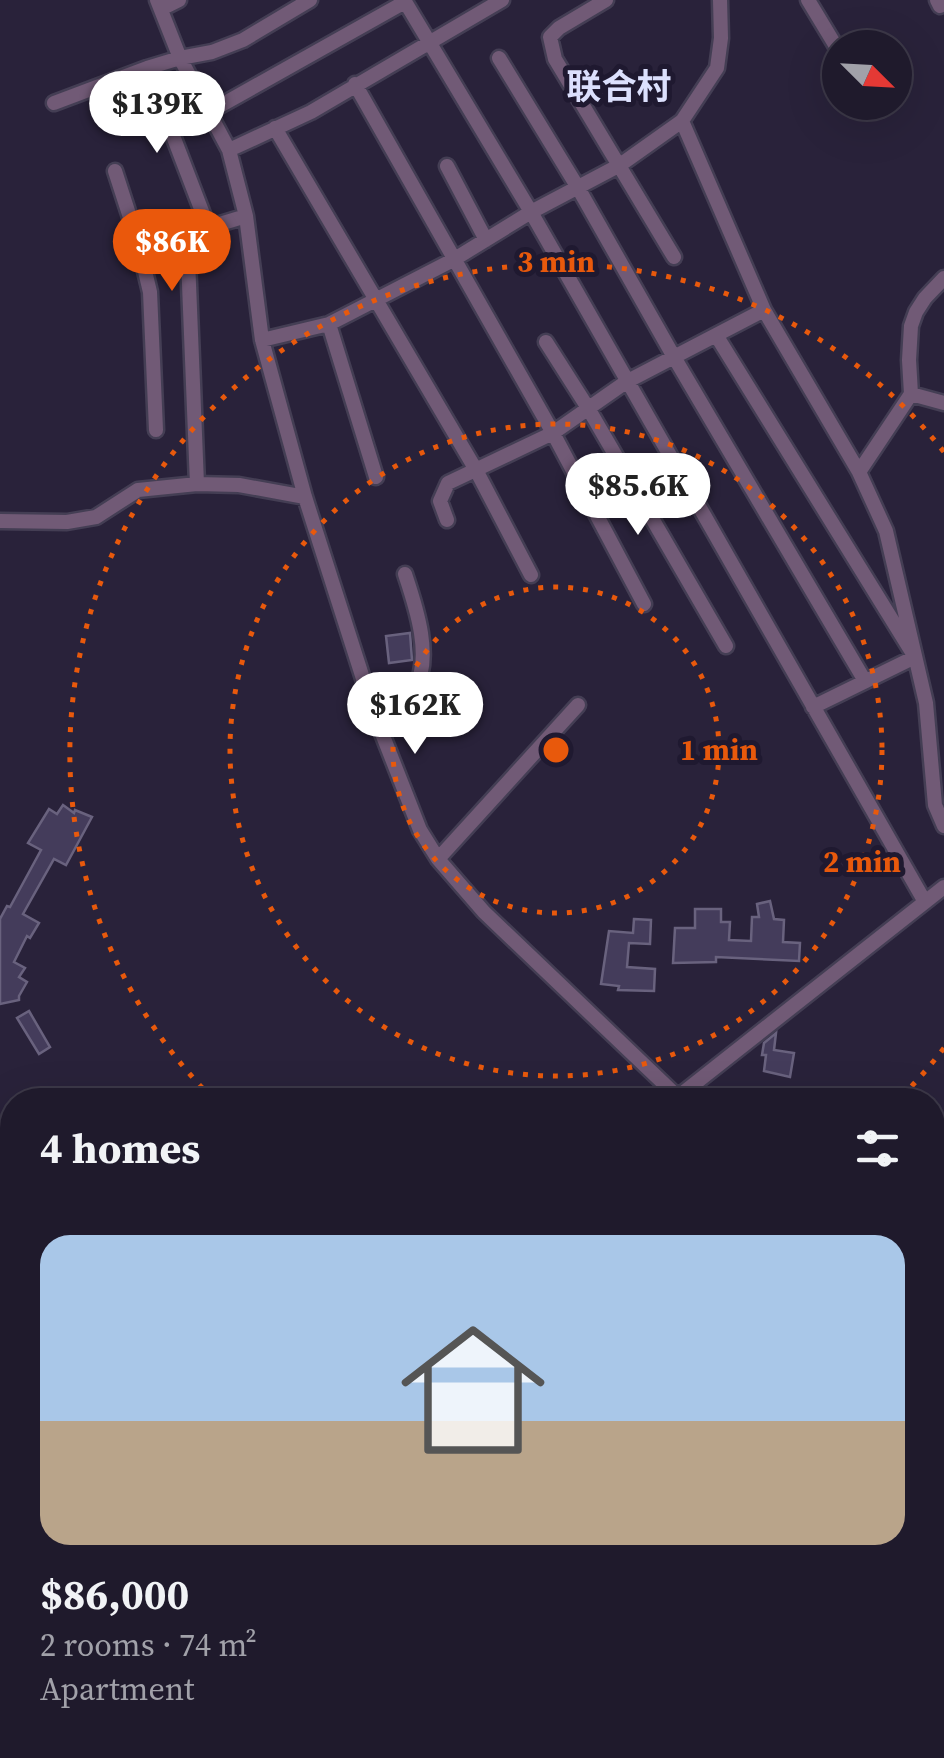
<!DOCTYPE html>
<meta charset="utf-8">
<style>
:root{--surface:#1f1a2c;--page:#272334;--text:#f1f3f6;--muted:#a1a1a9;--line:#3c3848;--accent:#ea580c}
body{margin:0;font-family:"Source Serif 4","Noto Sans SC",serif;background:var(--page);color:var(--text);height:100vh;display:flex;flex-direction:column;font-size:38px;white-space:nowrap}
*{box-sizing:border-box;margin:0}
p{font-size:32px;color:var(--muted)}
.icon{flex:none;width:55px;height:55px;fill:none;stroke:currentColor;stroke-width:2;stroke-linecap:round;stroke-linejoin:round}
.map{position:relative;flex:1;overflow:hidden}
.drawer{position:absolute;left:0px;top:1088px;width:945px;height:672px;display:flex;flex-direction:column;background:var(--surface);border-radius:40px 40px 0 0;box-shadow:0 10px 40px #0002,0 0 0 2px var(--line)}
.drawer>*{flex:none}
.needle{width:65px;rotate:114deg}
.fabs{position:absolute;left:822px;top:30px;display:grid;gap:20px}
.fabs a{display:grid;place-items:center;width:90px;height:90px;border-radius:50%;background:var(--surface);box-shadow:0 10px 40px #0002,0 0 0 2px var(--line);font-size:50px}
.price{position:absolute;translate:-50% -85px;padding:0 22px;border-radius:35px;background:#fff;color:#222;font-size:32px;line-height:65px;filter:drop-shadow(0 2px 5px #0008)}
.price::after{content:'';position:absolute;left:50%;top:60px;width:30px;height:22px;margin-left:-15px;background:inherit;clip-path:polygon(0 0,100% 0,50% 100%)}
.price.selected{background:var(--accent);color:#fff}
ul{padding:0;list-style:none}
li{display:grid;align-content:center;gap:20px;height:530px;padding:0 40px}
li+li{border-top:2px solid var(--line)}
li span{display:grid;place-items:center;height:310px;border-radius:30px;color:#555}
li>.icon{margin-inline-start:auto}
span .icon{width:180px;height:180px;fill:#fffc;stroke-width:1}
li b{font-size:42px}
h2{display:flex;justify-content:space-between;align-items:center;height:120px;padding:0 40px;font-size:42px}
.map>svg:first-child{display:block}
.building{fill:#443c5b;stroke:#69627e;stroke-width:2.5}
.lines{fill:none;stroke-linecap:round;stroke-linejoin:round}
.minor-casing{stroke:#443e54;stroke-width:19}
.minor{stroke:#715a76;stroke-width:14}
.ring{fill:none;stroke:#e8590c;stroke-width:5;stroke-dasharray:5 10}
.labels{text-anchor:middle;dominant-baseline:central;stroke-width:10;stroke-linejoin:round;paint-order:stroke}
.quarter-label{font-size:35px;font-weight:bold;fill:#dce0fd;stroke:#1f1930}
.centre{fill:#e8590c;stroke:#1f1930;stroke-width:5}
.ring-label{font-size:30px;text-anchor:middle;font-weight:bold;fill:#e8590c;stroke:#1f1930;stroke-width:10;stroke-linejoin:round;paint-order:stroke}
</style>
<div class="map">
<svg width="944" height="1758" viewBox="0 0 944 1758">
<rect width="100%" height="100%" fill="#29223a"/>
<path class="building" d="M410,633l2,27 -23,3 -3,-27z
M63,805l11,8 1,-3 17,7 -26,48 -12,-6 -31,55 16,9 -9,15 -3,-2 -13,26 11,6 -6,9 8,5 -8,14v4l-19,4v-85l7,-13 3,1 31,-57 -13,-7 21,-34 8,5z
M770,901l4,18 10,1 -1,22 17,1 -1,18 -83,-4v5l-43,1 2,-35h20v-19h26v13h9l-1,18 22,1 1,-24h7l-2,-13z
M634,919l17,1 -1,24 -21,-1 -2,24 28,2 -1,22 -36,-1 1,-4 -18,-2 8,-53 24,2z
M29,1011l21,36 -11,7 -22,-36z
M776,1033l-2,17 20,3 -4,24 -26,-6 2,-16h-4l2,-12z
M790,1748h65l-15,10h-65z"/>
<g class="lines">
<g class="minor-casing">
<path id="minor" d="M157,0l23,58 49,92 17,66 16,124 43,157 69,216 46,117 18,29 46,53 197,188
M404,0l127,212 394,690
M606,0l-47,28 -9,9 5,22 119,198
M808,0l32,53
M937,0l3,6
M161,9l18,-9
M499,58l78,128 97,171 191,324
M147,68l61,159
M355,84l198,349 91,171
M54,103l93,-35 33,-10 32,-6 31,-12 67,-40
M209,112l196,-110
M682,121l82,189 95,162 27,59 40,172 9,102 9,21
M275,128l201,342 55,105
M229,150l82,-38 191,-112
M447,166l39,74
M115,171l23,71 12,50 6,138
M187,234l10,250
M138,242l49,-8 59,-18
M329,324l47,153
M716,335l199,322 -102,50
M262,340l67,-16 124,-64 78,-48 89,-47 62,-44 35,-53 4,-30 -1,-38
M546,342l42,66 138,238
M911,394l33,9
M859,472l52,-78 -2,-34 2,-34 5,-14 9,-14 19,-20
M447,520l-7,-19 8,-18 105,-50 73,-51 138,-72
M0,521l67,1 29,-5 42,-27 59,-6 42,1 66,12
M374,713c12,-6 33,-14 40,-24 20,-30 1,-85 -9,-115
M438,859l140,-154
M674,1100l270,-213
M932,1394h12
M0,1612l12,-5
M0,1696l12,7
M92,1748l19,10"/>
</g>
<use href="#minor" class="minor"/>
</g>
<g class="ring">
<circle cx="556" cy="750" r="163"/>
<circle cx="556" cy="750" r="326"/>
<path d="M944 1048A489 489 0 0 1 899 1099M213 1099A489 489 0 1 1 944 452"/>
</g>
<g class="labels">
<g class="quarter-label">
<text x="619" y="87">联合村</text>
</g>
</g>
<circle cx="556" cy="750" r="15" class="centre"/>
<g class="ring-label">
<text x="556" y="272">3 min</text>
<text x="719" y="760">1 min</text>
<text x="862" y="872">2 min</text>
</g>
</svg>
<div class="fabs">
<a><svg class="needle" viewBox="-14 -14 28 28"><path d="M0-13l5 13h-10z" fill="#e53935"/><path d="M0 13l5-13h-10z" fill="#a1a1a9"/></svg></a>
</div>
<b class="price" style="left:157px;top:156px">$139K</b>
<b class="price selected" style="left:172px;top:294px">$86K</b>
<b class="price" style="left:638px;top:538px">$85.6K</b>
<b class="price" style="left:415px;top:757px">$162K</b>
<section class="drawer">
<h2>4 homes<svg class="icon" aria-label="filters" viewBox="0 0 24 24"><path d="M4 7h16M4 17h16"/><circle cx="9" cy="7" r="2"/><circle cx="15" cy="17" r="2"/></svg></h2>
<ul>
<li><span style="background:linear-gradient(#a9c7e8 60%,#b9a48a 0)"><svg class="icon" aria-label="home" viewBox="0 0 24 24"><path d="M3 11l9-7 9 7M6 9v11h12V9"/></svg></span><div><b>$86,000</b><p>2 rooms · 74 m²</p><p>Apartment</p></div></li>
</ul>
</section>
</div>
